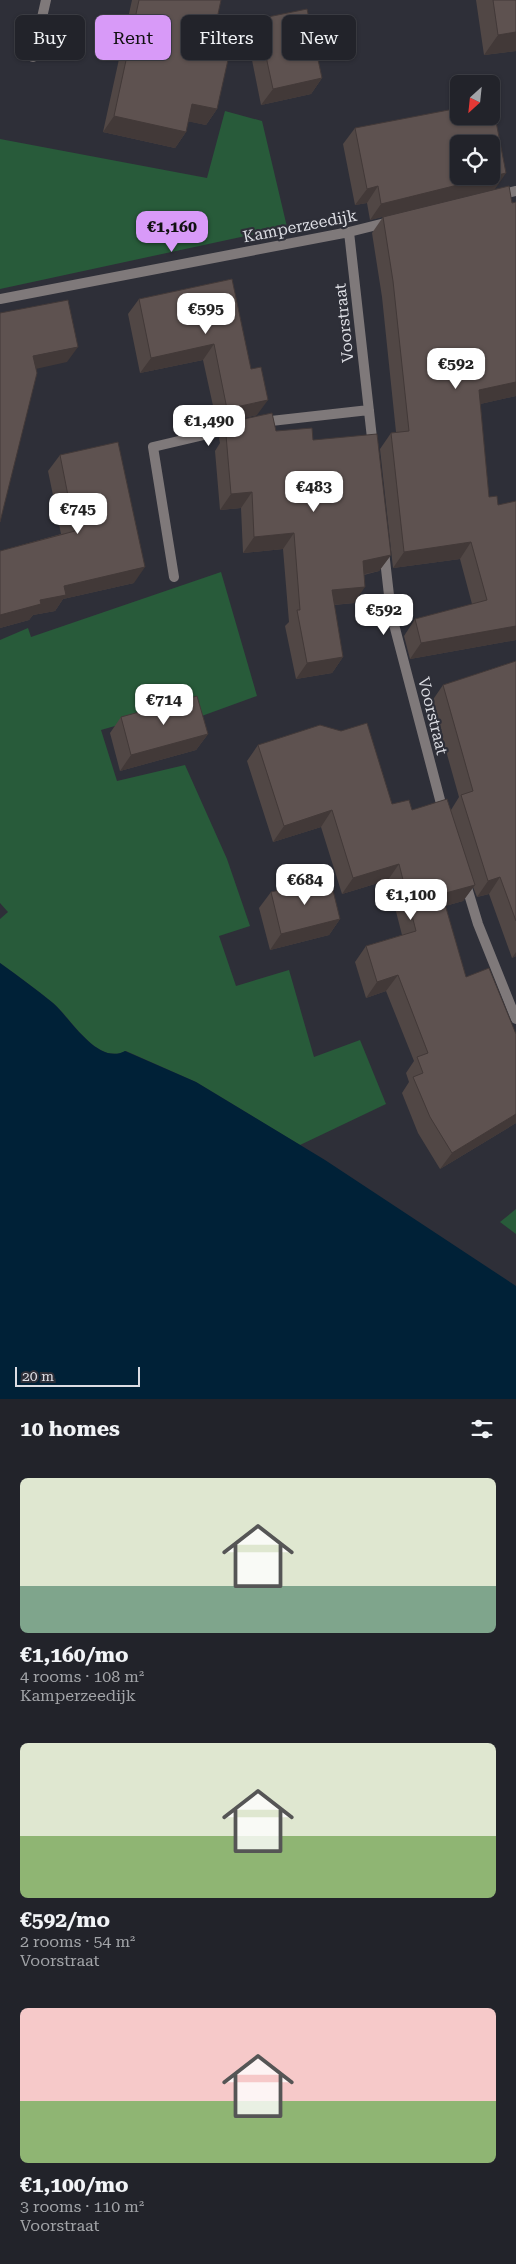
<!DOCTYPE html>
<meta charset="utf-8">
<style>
:root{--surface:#22232a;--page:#2a2b32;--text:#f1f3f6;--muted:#a2a4a8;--line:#3f4047;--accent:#d89af8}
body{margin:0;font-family:"Roboto Serif",serif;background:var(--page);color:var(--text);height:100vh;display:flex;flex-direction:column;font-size:19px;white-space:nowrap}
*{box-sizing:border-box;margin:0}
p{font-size:16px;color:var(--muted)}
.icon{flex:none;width:28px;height:28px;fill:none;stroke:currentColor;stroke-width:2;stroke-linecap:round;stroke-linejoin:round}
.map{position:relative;height:1399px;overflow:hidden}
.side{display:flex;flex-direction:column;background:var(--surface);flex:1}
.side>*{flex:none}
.guide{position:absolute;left:15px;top:15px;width:486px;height:45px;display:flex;gap:10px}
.needle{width:32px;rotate:207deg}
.tools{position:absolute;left:450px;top:75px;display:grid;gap:10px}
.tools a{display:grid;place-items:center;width:50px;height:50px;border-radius:8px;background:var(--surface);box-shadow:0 1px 4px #0004,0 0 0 1px var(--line);font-size:25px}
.scale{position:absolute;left:15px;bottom:12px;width:125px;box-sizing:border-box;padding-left:5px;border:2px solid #dcdde3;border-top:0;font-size:14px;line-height:18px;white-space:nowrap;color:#dcdde3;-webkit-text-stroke:4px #2e2f38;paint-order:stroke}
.price{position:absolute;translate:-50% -42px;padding:0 11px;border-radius:10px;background:#fff;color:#222;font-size:16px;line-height:32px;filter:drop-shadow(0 1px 2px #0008)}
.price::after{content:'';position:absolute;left:50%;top:30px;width:15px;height:11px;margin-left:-8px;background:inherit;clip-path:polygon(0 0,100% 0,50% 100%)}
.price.active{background:var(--accent);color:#111}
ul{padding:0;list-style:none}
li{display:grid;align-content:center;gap:10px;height:265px;padding:0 20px}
li span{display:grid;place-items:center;height:155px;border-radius:8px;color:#555}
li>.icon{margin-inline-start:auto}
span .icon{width:90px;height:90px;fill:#fffc;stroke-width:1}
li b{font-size:21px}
h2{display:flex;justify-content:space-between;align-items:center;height:60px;padding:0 20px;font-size:21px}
.tag{padding:0 18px;border-radius:8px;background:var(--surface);box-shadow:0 1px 4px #0004,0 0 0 1px var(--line);font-size:18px;line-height:45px}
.tag.active{background:var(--accent);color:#111}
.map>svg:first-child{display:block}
.green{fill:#285b3a}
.water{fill:#002137}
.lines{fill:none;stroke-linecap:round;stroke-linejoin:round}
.minor{stroke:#7f797a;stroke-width:10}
.wall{fill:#514745}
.shaded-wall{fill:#423938}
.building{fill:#5e5250;stroke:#423938;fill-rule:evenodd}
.labels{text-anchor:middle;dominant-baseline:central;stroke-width:4.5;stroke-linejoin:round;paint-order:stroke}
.street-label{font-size:16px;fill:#dcdde3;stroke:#2e2f38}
</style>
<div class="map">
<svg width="516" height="1399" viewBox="0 0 516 1399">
<rect width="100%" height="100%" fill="#2e2f38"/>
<path class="green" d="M225,111l37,10 25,106 -287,62v-150l207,39z
M221,572l36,124 -58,21 -4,-14 -94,27 16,51 68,-16 42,94 23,67 -31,10 17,50 53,-16 25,87 46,-17 26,64 -86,41 -104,-63 -70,-31c-29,15 -55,-33 -73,-48 -17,-14 -35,-27 -53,-40v-44l8,-7 -8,-9v-263l28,-12 3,9z
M516,1209v25l-16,-12z"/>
<path class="water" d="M0,963c18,13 36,26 53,40 17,15 45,63 72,48l71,31 129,78 191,126v113h-516z"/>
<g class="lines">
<path class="minor" d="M33,57l13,-57
M498,195l18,-4
M349,232l24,215
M0,299l349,-67 40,-10
M262,422l107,-12
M384,551l7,62 53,202
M174,577l-21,-130 85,-20
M465,881l13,43 38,95"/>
</g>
<path class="wall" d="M132,0h89l-6,28 2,81 -11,16 -18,-4 -2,11 -11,16 -72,-16z
M476,0h40v51l-32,4z
M258,19l64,59 -11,16 -50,11 -14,-70z
M355,128l140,61 -125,31 -3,-17 -12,2 -12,-61z
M516,202v194l-36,8 9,93 9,8 18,135 -106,19 -6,-23 11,-17 57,-15 -12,-45 -67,9 -13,-119 11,-16 5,-1 -14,-135 -10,-64 11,-16z
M232,279l25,136 -40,9 -14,-64 -63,13 -12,-59 11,-15z
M230,422l46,9 37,9 78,115 -12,16 -15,4 -10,28 -20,2 9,52 -11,16 -36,6 -11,-53 4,-4 -6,-73 -40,4 -2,-45 -21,2 -5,-59 5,-8 -1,-5z
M60,455l74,128 -71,16 -8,12 -22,4 -4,5 -29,8v-77l61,-17 -13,-63z
M516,661v295l-4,2 -23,-64 -12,3 -4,-10 -10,14 -18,5 21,71 50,146 -76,46 -22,-36 -16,-40 7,-11 -3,-9 8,-12 -28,-70 -20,7 -11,-36 11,-16 36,-11 -14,-55 -46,14 -21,-67 -48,15 -26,-81 11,-16 134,59 20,6h39l8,-13 -27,-96 11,-16z
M121,717l87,17 -12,16 -76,21 -10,-38z
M271,892l69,27 -11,16 -59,15 -11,-42z"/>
<path class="shaded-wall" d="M516,32v19l-32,4 14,-20z
M322,78l-11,16 -50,11 12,-16z
M192,104l25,5 -11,16 -25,-5z
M114,116l72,16 -11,16 -72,-16z
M506,173l-11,16 -125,31 11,-16z
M378,186l-11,17 -12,2 12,-16z
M214,344l-11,16 -63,13 11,-15z
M78,347l-11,15 -45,10 11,-16z
M516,382v14l-49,11 12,-17z
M268,400l-11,15 -40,9 10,-15z
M252,492l-11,16 -21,2 11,-16z
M294,533l-11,16 -40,4 11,-16z
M471,542l-11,17 -67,9 11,-16z
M391,555l-12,16 -28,6 12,-16z
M145,567l-11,16 -71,16 -8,12 -22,4 -4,5 -29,8v-13l40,-15 24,-14z
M365,587l-11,16 -33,3 11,-16z
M516,626v14l-106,19 11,-16z
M343,657l-11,16 -36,6 11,-16z
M208,734l-12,16 -76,21 11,-16z
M332,810l-11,17 -48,15 11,-16z
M399,864l-11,16 -46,14 11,-16z
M500,877l-11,17 -12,3 11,-16z
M475,885l-12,16 -32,9 11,-16z
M340,919l-11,16 -59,15 11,-16z
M516,952v4l-4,2z
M398,975l-12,16 -20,7 11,-16z
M516,1114v9l-76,46 12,-16z"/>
<path class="building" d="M139,0h82l-6,28 21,-4 -19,85 -25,-5 -6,28 -72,-16z
M493,0h23v32l-18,3z
M307,9l15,69 -49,11 -15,-70z
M492,101l14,72 -125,31 -3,-18 -11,3 -12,-61 104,-20v8h32zM459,144h32v32h-32z
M509,186l3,17 4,-1v180l-37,8 10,107 8,-1 1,9 18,-4v125l-95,17 -6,-24 72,-19 -16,-58 -67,10 -13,-119 18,-2 -16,-150 -10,-64z
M232,279l19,90 10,-2 7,33 -41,9 -13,-65 -63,14 -12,-59z
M68,300l10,47 -45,9 4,17 -37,149v-209z
M272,413l4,18 36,-3 1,12 64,-6 14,121 -28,6 2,26 -33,3 11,67 -36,6 -10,-53h3l-6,-77 -40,4 -2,-45 -21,2 -5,-59 7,-1 -3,-12z
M118,442l27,125 -81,19 2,9 -26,5 1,4 -41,11v-64l75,-20 -15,-76z
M516,661v260l-16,-44 -12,4 -27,-86 12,-4 -30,-106z
M197,696l11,38 -77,21 -10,-38z
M367,723l25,81 17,-4 3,10 35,-11 28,86 -33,9 24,83 23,-9 27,66v80l-64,39 -22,-36 -17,-40 10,-4 -6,-16 11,-4 -30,-78 -21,7 -11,-36 50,-15 -17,-67 -46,14 -21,-68 -48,16 -26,-81 62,-20 21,6z
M330,878l10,41 -59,15 -10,-42z"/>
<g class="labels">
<g class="street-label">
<text transform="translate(300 226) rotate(-11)">Kamperzeedijk</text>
<text transform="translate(344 323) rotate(-96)">Voorstraat</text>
<text transform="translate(433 716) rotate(76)">Voorstraat</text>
</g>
</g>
</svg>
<div class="tools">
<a><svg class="needle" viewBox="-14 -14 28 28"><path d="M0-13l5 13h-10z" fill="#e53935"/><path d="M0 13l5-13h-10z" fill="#a2a4a8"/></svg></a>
<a><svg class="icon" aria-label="locate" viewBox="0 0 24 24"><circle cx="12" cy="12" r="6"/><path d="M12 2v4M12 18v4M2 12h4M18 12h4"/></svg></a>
</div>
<div class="scale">20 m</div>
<b class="price active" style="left:172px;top:253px">€1,160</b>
<b class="price" style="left:206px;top:335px">€595</b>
<b class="price" style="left:456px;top:390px">€592</b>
<b class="price" style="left:209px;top:447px">€1,490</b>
<b class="price" style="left:314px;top:513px">€483</b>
<b class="price" style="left:78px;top:535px">€745</b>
<b class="price" style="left:384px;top:636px">€592</b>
<b class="price" style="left:164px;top:726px">€714</b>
<b class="price" style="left:305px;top:906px">€684</b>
<b class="price" style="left:411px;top:921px">€1,100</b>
<div class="guide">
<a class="tag">Buy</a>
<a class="tag active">Rent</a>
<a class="tag">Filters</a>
<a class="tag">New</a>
</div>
</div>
<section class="side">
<h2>10 homes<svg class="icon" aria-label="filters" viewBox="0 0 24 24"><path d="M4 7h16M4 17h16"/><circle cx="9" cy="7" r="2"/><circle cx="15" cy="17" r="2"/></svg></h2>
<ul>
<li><span style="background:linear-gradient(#dfe7d0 70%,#7fa58c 0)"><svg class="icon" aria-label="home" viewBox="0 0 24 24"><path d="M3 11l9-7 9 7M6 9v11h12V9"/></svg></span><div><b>€1,160/mo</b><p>4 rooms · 108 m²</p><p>Kamperzeedijk</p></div></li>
<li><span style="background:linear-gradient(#dfe7d0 60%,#8fb573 0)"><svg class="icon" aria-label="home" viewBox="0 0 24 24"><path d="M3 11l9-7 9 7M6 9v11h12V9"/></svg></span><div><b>€592/mo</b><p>2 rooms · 54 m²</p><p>Voorstraat</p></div></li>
<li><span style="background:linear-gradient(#f6c9c9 60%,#8fb573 0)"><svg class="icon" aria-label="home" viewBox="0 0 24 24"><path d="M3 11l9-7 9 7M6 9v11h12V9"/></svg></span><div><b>€1,100/mo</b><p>3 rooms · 110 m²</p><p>Voorstraat</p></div></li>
</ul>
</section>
